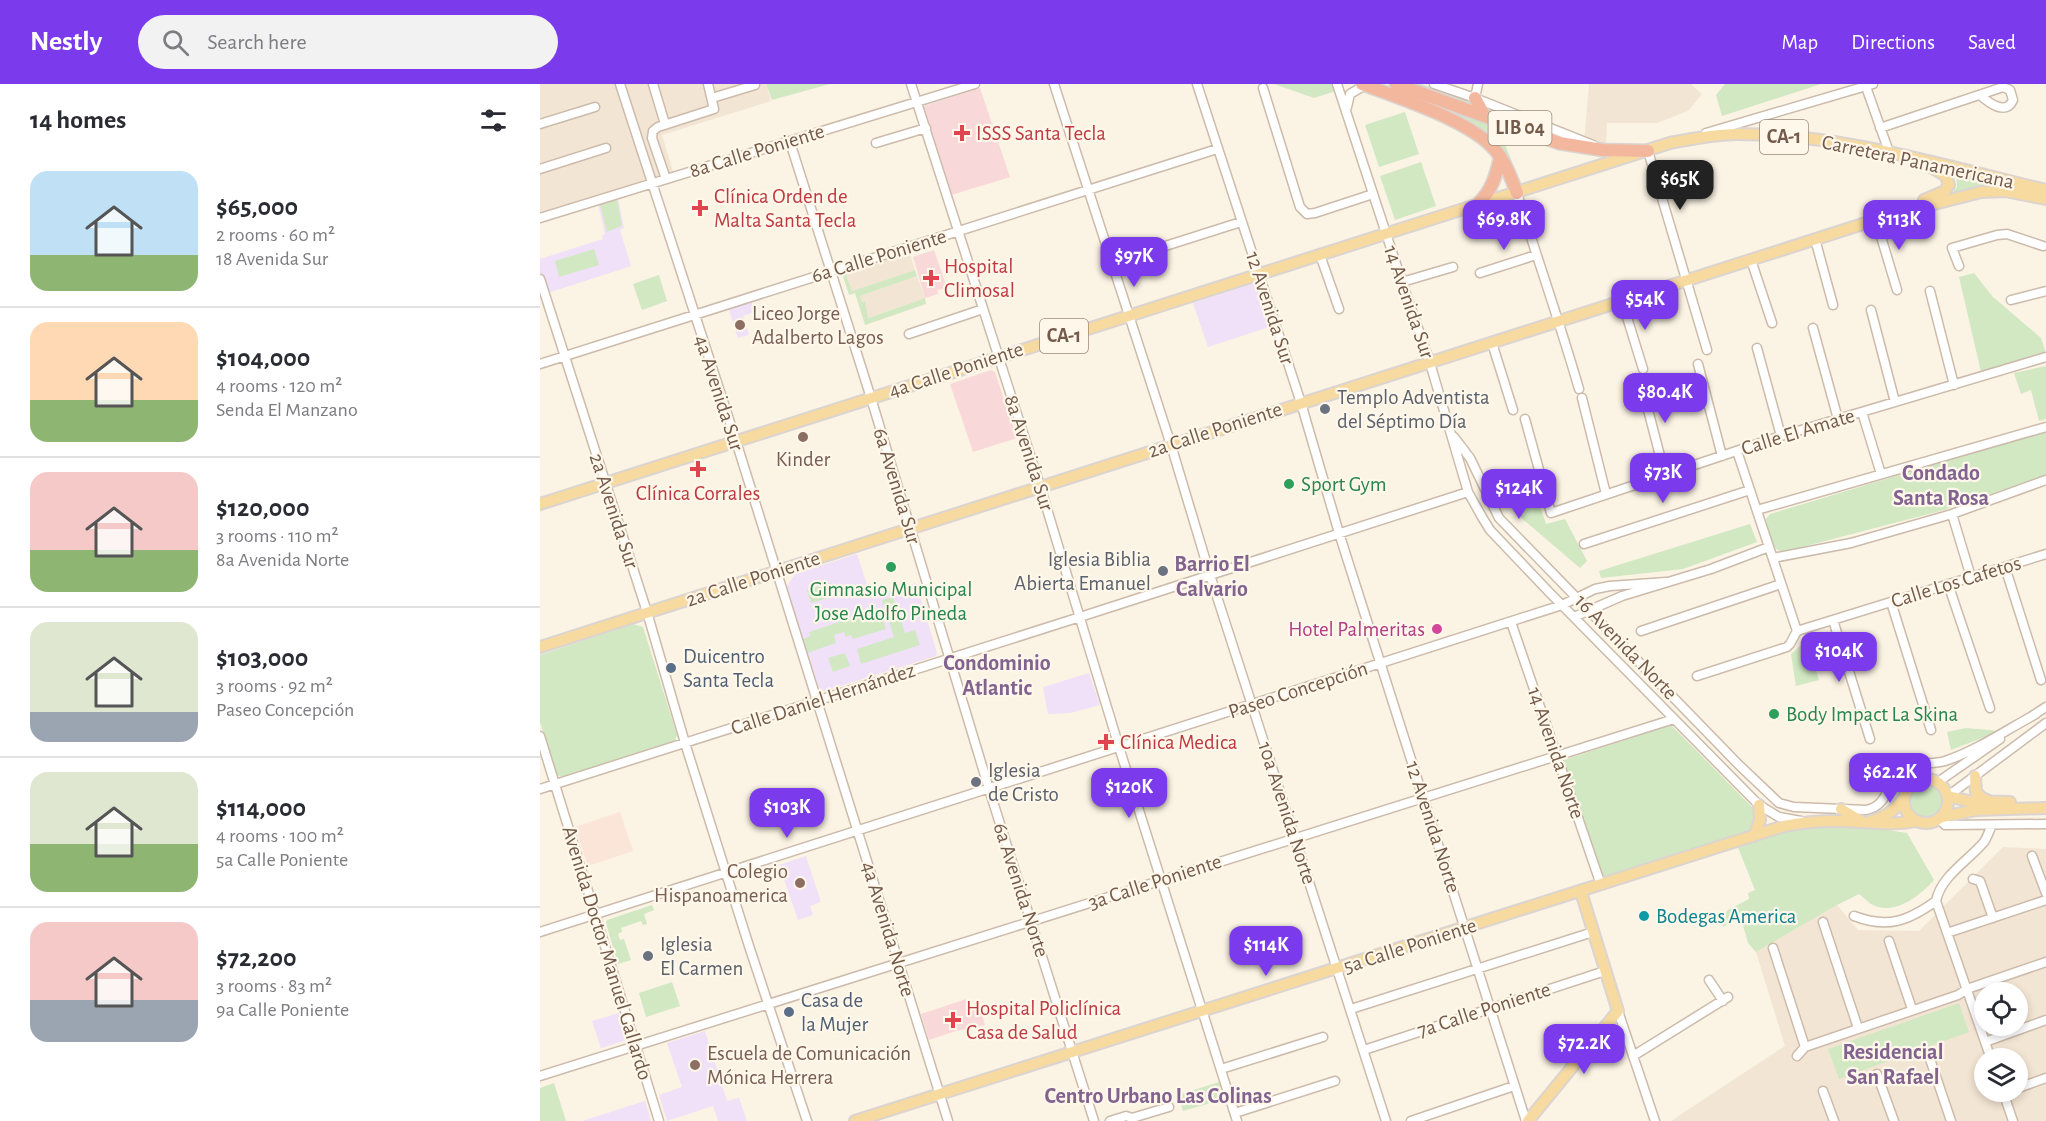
<!DOCTYPE html>
<meta charset="utf-8">
<style>
:root{--surface:#fff;--page:#f2f2f3;--text:#2b2b33;--muted:#7c7c81;--line:#e1e1e2;--accent:#7c3aed}
body{margin:0;font-family:"Alegreya Sans",sans-serif;background:var(--page);color:var(--text);height:100vh;display:flex;flex-direction:column;font-size:22px;white-space:nowrap}
*{box-sizing:border-box;margin:0}
p{font-size:20px;color:var(--muted)}
.icon{flex:none;width:33px;height:33px;fill:none;stroke:currentColor;stroke-width:2;stroke-linecap:round;stroke-linejoin:round}
.map{position:relative;flex:1;overflow:hidden}
.sheet{display:flex;flex-direction:column;background:var(--surface);width:540px}
.sheet>*{flex:none}
.controls{position:absolute;left:1434px;top:898px;display:grid;gap:12px}
.controls a{display:grid;place-items:center;width:54px;height:54px;border-radius:50%;background:var(--surface);box-shadow:0 3px 9px #0003;font-size:30px}
.price{position:absolute;translate:-50% -51px;padding:0 14px;border-radius:12px;background:var(--accent);color:#fff;font-size:20px;line-height:39px;filter:drop-shadow(0 2px 3px #0008)}
.price::after{content:'';position:absolute;left:50%;top:36px;width:18px;height:14px;margin-left:-9px;background:inherit;clip-path:polygon(0 0,100% 0,50% 100%)}
.price.selected{background:#222;color:#fff}
ul{padding:0;list-style:none}
li{display:flex;align-items:center;gap:18px;height:150px;padding:0 30px}
li+li{border-top:2px solid var(--line)}
li span{display:grid;place-items:center;flex:none;width:168px;height:120px;border-radius:18px;color:#555}
li>.icon{margin-inline-start:auto}
span .icon{width:72px;height:72px;fill:#fffc;stroke-width:1}
li b{font-size:26px}
h2{display:flex;justify-content:space-between;align-items:center;height:72px;padding:0 30px;font-size:26px}
header{display:flex;align-items:center;gap:36px;box-sizing:border-box;height:84px;padding:0 30px;background:var(--accent);color:#fff}
header strong{font-size:28px}
nav{display:flex;gap:33px;margin-inline-start:auto;font-size:21px}
.search{width:420px;height:54px;background:var(--page);display:flex;align-items:center;gap:15px;box-sizing:border-box;padding:0 21px;border-radius:33px;color:var(--muted);font-size:22px}
main{display:flex;flex:1;min-height:0}
.map>svg:first-child{display:block}
.residential{fill:#f3e5d3;fill-rule:evenodd}
.commercial{fill:#fbe4d8}
.education{fill:#f0e1f8}
.medical{fill:#f9d8da}
.green{fill:#d1e8c3}
.lines{fill:none;stroke-linecap:round;stroke-linejoin:round}
.minor-casing{stroke:#ccbbab;stroke-width:11}
.major-casing{stroke:#dbd4d0;stroke-width:14}
.highway-casing{stroke:#dbd4d0;stroke-width:15}
.minor{stroke:#fff;stroke-width:8}
.major{stroke:#f7da9f;stroke-width:10}
.highway{stroke:#f3b79d;stroke-width:12}
.health-dot{fill:#e0444e;stroke:#fef7ea;stroke-width:2}
.education-dot{fill:#8d6e63;stroke:#fef7ea;stroke-width:2}
.worship-dot{fill:#6b7280;stroke:#fef7ea;stroke-width:2}
.leisure-dot{fill:#2e9e5b;stroke:#fef7ea;stroke-width:2}
.hotel-dot{fill:#d1479c;stroke:#fef7ea;stroke-width:2}
.service-dot{fill:#5c6f8a;stroke:#fef7ea;stroke-width:2}
.culture-dot{fill:#0f9aa8;stroke:#fef7ea;stroke-width:2}
.labels{text-anchor:middle;dominant-baseline:central;stroke-width:4.5;stroke-linejoin:round;paint-order:stroke}
.shield{fill:#fef7ea;stroke:#9d8a7b;stroke-width:1.5}
.shield-label{font-size:20px;font-weight:bold;fill:#735b4b}
.health-label{font-size:21px;fill:#be3a42;stroke:#fef7ea;text-anchor:start}
.street-label{font-size:21px;fill:#735b4b;stroke:#fef7ea}
.education-label{font-size:21px;fill:#785e54;stroke:#fef7ea;text-anchor:start}
.worship-label{font-size:21px;fill:#5b616d;stroke:#fef7ea;text-anchor:start}
.leisure-label{font-size:21px;fill:#27864d;stroke:#fef7ea;text-anchor:start}
.hotel-label{font-size:21px;fill:#b23c85;stroke:#fef7ea;text-anchor:end}
.service-label{font-size:21px;fill:#4e5e75;stroke:#fef7ea;text-anchor:start}
.culture-label{font-size:21px;fill:#0d838f;stroke:#fef7ea;text-anchor:start}
.neighbourhood-label{font-size:22px;font-weight:bold;fill:#82628f;stroke:#fef7ea}
</style>
<header>
<strong>Nestly</strong>
<div class="search"><svg class="icon" aria-label="search" viewBox="0 0 24 24"><circle cx="10" cy="10" r="6"/><path d="M15 15l6 6"/></svg>Search here</div>
<nav><a>Map</a><a>Directions</a><a>Saved</a></nav>
</header>
<main>
<section class="sheet">
<h2>14 homes<svg class="icon" aria-label="filters" viewBox="0 0 24 24"><path d="M4 7h16M4 17h16"/><circle cx="9" cy="7" r="2"/><circle cx="15" cy="17" r="2"/></svg></h2>
<ul>
<li><span style="background:linear-gradient(#bfe0f5 70%,#8fb573 0)"><svg class="icon" aria-label="home" viewBox="0 0 24 24"><path d="M3 11l9-7 9 7M6 9v11h12V9"/></svg></span><div><b>$65,000</b><p>2 rooms · 60 m²</p><p>18 Avenida Sur</p></div></li>
<li><span style="background:linear-gradient(#ffd9b3 65%,#8fb573 0)"><svg class="icon" aria-label="home" viewBox="0 0 24 24"><path d="M3 11l9-7 9 7M6 9v11h12V9"/></svg></span><div><b>$104,000</b><p>4 rooms · 120 m²</p><p>Senda El Manzano</p></div></li>
<li><span style="background:linear-gradient(#f6c9c9 65%,#8fb573 0)"><svg class="icon" aria-label="home" viewBox="0 0 24 24"><path d="M3 11l9-7 9 7M6 9v11h12V9"/></svg></span><div><b>$120,000</b><p>3 rooms · 110 m²</p><p>8a Avenida Norte</p></div></li>
<li><span style="background:linear-gradient(#dfe7d0 75%,#9aa5b1 0)"><svg class="icon" aria-label="home" viewBox="0 0 24 24"><path d="M3 11l9-7 9 7M6 9v11h12V9"/></svg></span><div><b>$103,000</b><p>3 rooms · 92 m²</p><p>Paseo Concepción</p></div></li>
<li><span style="background:linear-gradient(#dfe7d0 60%,#8fb573 0)"><svg class="icon" aria-label="home" viewBox="0 0 24 24"><path d="M3 11l9-7 9 7M6 9v11h12V9"/></svg></span><div><b>$114,000</b><p>4 rooms · 100 m²</p><p>5a Calle Poniente</p></div></li>
<li><span style="background:linear-gradient(#f6c9c9 65%,#9aa5b1 0)"><svg class="icon" aria-label="home" viewBox="0 0 24 24"><path d="M3 11l9-7 9 7M6 9v11h12V9"/></svg></span><div><b>$72,200</b><p>3 rooms · 83 m²</p><p>9a Calle Poniente</p></div></li>
</ul>
</section>
<div class="map">
<svg width="1506" height="1037" viewBox="0 0 1506 1037">
<rect width="100%" height="100%" fill="#fbf3e4"/>
<path class="residential" d="M0,0h79l32,101 -111,33z
M82,0h144l5,17 -109,34 13,43 -21,6z
M1049,0h102l11,10 -14,17 -31,12h-50l-1,24 -22,-4z
M368,164l7,22 -63,21 -8,-22z
M377,192l8,22 -58,20 -2,-17 -3,1 -2,-6z
M1463,763l43,2v272h-375l114,-75 -29,-94 81,-47 21,25 61,1zM1444,909h34v33h-34zM1444,975h34v33h-34z"/>
<path class="commercial" d="M80,728l13,39 -45,15 -13,-39z"/>
<path class="education" d="M78,114l6,30 -4,2 11,36 -86,28 -5,-17v-18l63,-20 -1,-3 3,-2 -7,-30z
M717,198l15,44 -64,21 -15,-44z
M211,215l4,13 -12,4 6,19 -11,3 -10,-31z
M317,470l14,43 45,-14 21,70 -1,3 -112,35 -5,-3 -33,-101 9,-13z
M549,589l11,32 -30,8 -22,1 -5,-27z
M266,772l15,46 -11,4 3,9 -15,5 -19,-55z
M79,929l8,27 -26,8 -9,-27z
M165,947l22,70 12,-3 8,23h-29l-5,-15 -46,15 -8,-26 23,-8 -15,-44z
M105,1017l6,20h-69l35,-11z"/>
<path class="medical" d="M440,4l30,89 -62,19 -27,-89z
M394,166l13,38 -10,2 1,4 -13,4 -12,-41z
M451,286l4,2 22,66 -44,14 -23,-68z
M426,915l4,12 10,-3 5,17 -29,6 -27,9 -8,-26z"/>
<path class="green" d="M226,0h64l-58,16z
M734,0h57l5,7 -22,7z
M825,0h17l116,43 14,35 -5,-1 -9,-18 -8,-9 -17,-10z
M860,0h21l154,54v8z
M1185,0h96l-99,32 -6,-21z
M865,28l14,42 -40,13 -14,-42z
M881,78l15,44 -41,14 -15,-44z
M1416,87l56,15 -29,3 -33,7 7,-9z
M77,115l5,27 -15,6 -7,-27z
M54,165l5,16 -40,12 -4,-16z
M304,185l8,22 63,-21 2,6 -57,20 2,6 3,-1 3,17 57,-20 1,6 -61,21 -10,-32 -6,2 -8,-25z
M1434,189l19,24 48,41 5,15 -65,19 -22,-95z
M119,191l8,26 -25,9 -9,-26z
M1506,282v53l-7,2 -8,-31 -10,4 -7,-21z
M1506,347v44l-102,35 -161,42c-14,-3 -14,-21 -17,-33l4,-5z
M999,419l7,21 19,-5 22,42 -7,7 -67,-57z
M1210,440l7,18 -74,27 -82,9 -2,-7z
M291,499l4,13 -24,7 -4,-13z
M353,513l12,36 10,-3 5,15 -59,19 -4,-15 37,-12 -12,-37z
M339,525l7,20 -33,10 -2,-4 -5,2 -2,-5 -10,3 2,8 -29,10 -4,-14 7,-3 -1,-4z
M93,540l10,3 34,108 -2,6 -112,36 -6,-2 -17,-53v-67z
M1267,556l12,40 -23,6 -5,-32z
M305,569l5,13 -17,6 -5,-14z
M1131,641l82,83 1,12 -4,11 -148,47 -38,-118z
M1426,644l34,3 -49,19 -4,-18z
M1369 717a17 17 0 1 1 34 0a17 17 0 1 1-34 0Z
M1322,742l45,7 27,47c-14,16 -41,37 -63,24 -4,-3 -8,-7 -12,-10l-22,11 -81,47 -8,-9 -8,-28 -17,12 -3,-8 8,-9 21,-11 -1,-6 7,-3 -18,-45 46,-13 35,-5z
M112,821l2,5 -10,4 3,10 -4,1 -2,-4 -20,7 1,4 -4,2 2,6 4,-1 7,21 -13,4 -12,-41 1,-3z
M132,898l8,24 -34,11 -7,-24z
M1419,919l10,29 -130,47 -11,-30z
M679,998l5,17 -41,12 -5,-16z
M14,999l12,38h-26v-33z"/>
<g class="lines">
<g class="minor-casing">
<path id="minor" d="M80,0l116,357 212,680
M113,0l12,40
M371,0l129,402 79,261 118,374
M514,0l117,361 39,130 176,546
M657,0l104,319 38,130 187,588
M797,0l65,198 28,81 38,129 14,25 8,13 59,62 210,213 20,12 22,4
M894,0l41,14 118,47
M1325,0l24,68
M723,4l37,119 7,7 8,-1 58,-19
M172,14l43,-13
M935,14l3,-14
M807,23l3,-13 15,-9
M0,40l55,-17
M1340,44l123,-41 7,3 3,10c-7,16 -24,3 -33,-5
M1166,49l167,-49
M250,58l81,256 118,391 105,332
M336,59l50,-15
M1108,67l59,199
M0,85l66,-21
M126,95l-14,-41 1,-7 5,-4 56,-18 -6,-25
M977,109c20,65 43,130 62,196
M0,134l435,-134
M1336,136l21,70
M1275,155l18,66
M619,164l82,-26
M780,171l19,54
M1211,176l21,63
M1419,182l-7,-18 45,-13 10,-1 36,12
M940,189l56,-18
M0,195l107,333 38,131 64,203 58,175
M862,198l51,-15
M1390,207l24,94
M1471,216l35,-9
M1082,217l21,68
M1331,226l24,92
M1273,244l25,91
M369,250l74,-25
M952,259l21,67
M1217,264l24,88
M0,280l677,-215
M1158,280l24,92
M1100,295l25,96
M1042,314l24,96
M1322,328l19,62
M985,335l26,94 230,-77 265,-79
M914,353l16,21 29,60 240,247 40,38 15,4 72,3c24,-4 20,-31 39,-41 12,-8 27,-4 40,-8 31,-10 63,-32 91,-47
M1197,367l60,180
M1217,426l289,-83
M1412,430l19,63
M1044,460l166,-54
M1233,474l78,-15 101,-29 94,-34
M1465,483l36,113
M1408,500l42,124
M1351,518l40,128
M1034,533l48,-21 89,-27 58,-22
M1293,536l37,119
M971,538l90,263
M1101,547l140,-47
M1257,547l249,-77
M1157,592l90,-29 3,-3 7,-13
M1492,632l14,-9
M0,652l119,385
M1398,698l62,-43
M0,705l540,-172 388,-125
M1408,712l98,-73
M1399,735l6,6 101,-1
M1492,772l14,37
M1433,795l7,2 13,37
M1396,817l55,158
M1314,832c34,13 54,5 82,-15 5,-25 32,-40 48,-59 3,-4 5,-11 8,-17
M1283,838l35,106
M0,848l1022,-327 33,-16 15,-3 56,-4
M1407,849l99,-33
M1349,857l23,68
M1233,864l32,99
M1169,896l14,21
M811,925l242,-77
M1078,927l37,110
M1445,958l61,-22
M824,966l241,-79
M1093,972l95,-59
M1257,972l8,-9 153,-52 9,-6 79,-27
M1389,972l22,65
M681,985l102,-32
M1337,990l17,47
M0,992l1134,-357
M1478,1004l28,-10
M1283,1007l11,30
M1463,1008l10,29
M695,1029l100,-32
M570,1037l16,-5 6,2 37,-11
M871,1037l103,-35"/>
</g>
<g class="major-casing">
<path id="major" d="M1384,116l21,-9 4,-6 -3,-9 -15,-9
M0,420l1130,-361c22,-4 45,-9 67,-9 105,0 208,32 309,56
M0,563l1351,-432 90,-23 24,-1 41,8
M1435,692l1,16 6,6 7,3
M1364 717a22 22 0 1 1 44 0a22 22 0 1 1-44 0Z
M1408,712l20,5 42,1
M1301,725l21,13
M1402,733l34,-7 70,-2
M1331,737c15,-4 24,-11 33,-23
M1214,752l6,-16 -1,-15
M315,1037l929,-295c25,-5 51,-6 76,-4 20,1 37,3 57,-1
M988,1037l90,-110 -37,-119"/>
</g>
<g class="highway-casing">
<path id="highway" d="M822,0c37,14 110,37 134,67 10,12 15,27 21,42
M856,0l163,59 44,7 45,1
M935,14l9,17
M938,120c14,-14 18,-28 22,-46"/>
</g>
<use href="#minor" class="minor"/>
<use href="#major" class="major"/>
<use href="#highway" class="highway"/>
</g>
<g class="health-dot">
<path d="M419 40h6v6h6v6h-6v6h-6v-6h-6v-6h6z"/>
<path d="M157 115h6v6h6v6h-6v6h-6v-6h-6v-6h6z"/>
<path d="M388 185h6v6h6v6h-6v6h-6v-6h-6v-6h6z"/>
<path d="M155 376h6v6h6v6h-6v6h-6v-6h-6v-6h6z"/>
<path d="M563 649h6v6h6v6h-6v6h-6v-6h-6v-6h6z"/>
<path d="M410 927h6v6h6v6h-6v6h-6v-6h-6v-6h6z"/>
</g>
<g class="education-dot">
<circle cx="200" cy="241" r="6"/>
<circle cx="263" cy="353" r="6"/>
<circle cx="260" cy="799" r="6"/>
<circle cx="155" cy="981" r="6"/>
</g>
<g class="worship-dot">
<circle cx="785" cy="325" r="6"/>
<circle cx="623" cy="487" r="6"/>
<circle cx="436" cy="698" r="6"/>
<circle cx="108" cy="872" r="6"/>
</g>
<g class="leisure-dot">
<circle cx="749" cy="400" r="6"/>
<circle cx="351" cy="483" r="6"/>
<circle cx="1234" cy="630" r="6"/>
</g>
<circle class="hotel-dot" cx="897" cy="545" r="6"/>
<g class="service-dot">
<circle cx="131" cy="584" r="6"/>
<circle cx="249" cy="928" r="6"/>
</g>
<circle class="culture-dot" cx="1104" cy="832" r="6"/>
<g class="labels">
<g class="shield">
<rect x="948.5" y="27" width="63" height="34" rx="4.5"/>
<rect x="1220" y="36" width="48" height="34" rx="4.5"/>
<rect x="500" y="235" width="48" height="34" rx="4.5"/>
</g>
<g class="shield-label">
<text x="980" y="44">LIB 04</text>
<text x="1244" y="53">CA-1</text>
<text x="524" y="252">CA-1</text>
</g>
<g class="health-label">
<text x="436" y="49">ISSS Santa Tecla</text>
<text x="174" y="112">Clínica Orden de<tspan x="174" dy="24">Malta Santa Tecla</tspan></text>
<text x="404" y="182">Hospital<tspan x="404" dy="24">Climosal</tspan></text>
<text x="158" y="409" text-anchor="middle">Clínica Corrales</text>
<text x="580" y="658">Clínica Medica</text>
<text x="426" y="924">Hospital Policlínica<tspan x="426" dy="24">Casa de Salud</tspan></text>
</g>
<g class="street-label">
<text transform="translate(217 67) rotate(-17)">8a Calle Poniente</text>
<text transform="translate(1378 78) rotate(12)">Carretera Panamericana</text>
<text transform="translate(339 172) rotate(-17)">6a Calle Poniente</text>
<text transform="translate(869 218) rotate(71)">14 Avenida Sur</text>
<text transform="translate(730 224) rotate(72)">12 Avenida Sur</text>
<text transform="translate(416 286) rotate(-18)">4a Calle Poniente</text>
<text transform="translate(179 309) rotate(72)">4a Avenida Sur</text>
<text transform="translate(675 346) rotate(-18)">2a Calle Poniente</text>
<text transform="translate(1258 348) rotate(-17)">Calle El Amate</text>
<text transform="translate(489 369) rotate(72)">8a Avenida Sur</text>
<text transform="translate(357 402) rotate(73)">6a Avenida Sur</text>
<text transform="translate(74 427) rotate(72)">2a Avenida Sur</text>
<text transform="translate(213 495) rotate(-18)">2a Calle Poniente</text>
<text transform="translate(1416 498) rotate(-17)">Calle Los Cafetos</text>
<text transform="translate(1086 563) rotate(46)">16 Avenida Norte</text>
<text transform="translate(758 606) rotate(-18)">Paseo Concepción</text>
<text transform="translate(283 615) rotate(-18)">Calle Daniel Hernández</text>
<text transform="translate(1016 669) rotate(71)">14 Avenida Norte</text>
<text transform="translate(747 729) rotate(72)">10a Avenida Norte</text>
<text transform="translate(893 743) rotate(72)">12 Avenida Norte</text>
<text transform="translate(615 798) rotate(-18)">3a Calle Poniente</text>
<text transform="translate(481 806) rotate(72)">6a Avenida Norte</text>
<text transform="translate(348 845) rotate(73)">4a Avenida Norte</text>
<text transform="translate(870 862) rotate(-18)">5a Calle Poniente</text>
<text transform="translate(67 869) rotate(73)">Avenida Doctor Manuel Gallardo</text>
<text transform="translate(944 926) rotate(-18)">7a Calle Poniente</text>
</g>
<g class="education-label">
<text x="212" y="229">Liceo Jorge<tspan x="212" dy="24">Adalberto Lagos</tspan></text>
<text x="263" y="375" text-anchor="middle">Kinder</text>
<text x="248" y="787" text-anchor="end">Colegio<tspan x="248" dy="24">Hispanoamerica</tspan></text>
<text x="167" y="969">Escuela de Comunicación<tspan x="167" dy="24">Mónica Herrera</tspan></text>
</g>
<g class="worship-label">
<text x="797" y="313">Templo Adventista<tspan x="797" dy="24">del Séptimo Día</tspan></text>
<text x="611" y="475" text-anchor="end">Iglesia Biblia<tspan x="611" dy="24">Abierta Emanuel</tspan></text>
<text x="448" y="686">Iglesia<tspan x="448" dy="24">de Cristo</tspan></text>
<text x="120" y="860">Iglesia<tspan x="120" dy="24">El Carmen</tspan></text>
</g>
<g class="leisure-label">
<text x="761" y="400">Sport Gym</text>
<text x="351" y="505" text-anchor="middle">Gimnasio Municipal<tspan x="351" dy="24">Jose Adolfo Pineda</tspan></text>
<text x="1246" y="630">Body Impact La Skina</text>
</g>
<g class="hotel-label">
<text x="885" y="545">Hotel Palmeritas</text>
</g>
<g class="service-label">
<text x="143" y="572">Duicentro<tspan x="143" dy="24">Santa Tecla</tspan></text>
<text x="261" y="916">Casa de<tspan x="261" dy="24">la Mujer</tspan></text>
</g>
<g class="culture-label">
<text x="1116" y="832">Bodegas America</text>
</g>
<g class="neighbourhood-label">
<text x="1401" y="389">Condado<tspan x="1401" dy="25">Santa Rosa</tspan></text>
<text x="672" y="480">Barrio El<tspan x="672" dy="25">Calvario</tspan></text>
<text x="457" y="579">Condominio<tspan x="457" dy="25">Atlantic</tspan></text>
<text x="1353" y="968">Residencial<tspan x="1353" dy="25">San Rafael</tspan></text>
<text x="618" y="1012">Centro Urbano Las Colinas</text>
</g>
</g>
</svg>
<div class="controls">
<a><svg class="icon" aria-label="locate" viewBox="0 0 24 24"><circle cx="12" cy="12" r="6"/><path d="M12 2v4M12 18v4M2 12h4M18 12h4"/></svg></a>
<a><svg class="icon" aria-label="layers" viewBox="0 0 24 24"><path d="M12 4l9 5-9 5-9-5zM3 14l9 5 9-5"/></svg></a>
</div>
<b class="price selected" style="left:1140px;top:127px">$65K</b>
<b class="price" style="left:964px;top:167px">$69.8K</b>
<b class="price" style="left:1359px;top:167px">$113K</b>
<b class="price" style="left:594px;top:204px">$97K</b>
<b class="price" style="left:1105px;top:247px">$54K</b>
<b class="price" style="left:1125px;top:340px">$80.4K</b>
<b class="price" style="left:1123px;top:420px">$73K</b>
<b class="price" style="left:979px;top:436px">$124K</b>
<b class="price" style="left:1299px;top:599px">$104K</b>
<b class="price" style="left:1350px;top:720px">$62.2K</b>
<b class="price" style="left:589px;top:735px">$120K</b>
<b class="price" style="left:247px;top:755px">$103K</b>
<b class="price" style="left:726px;top:893px">$114K</b>
<b class="price" style="left:1044px;top:991px">$72.2K</b>
</div>
</main>
